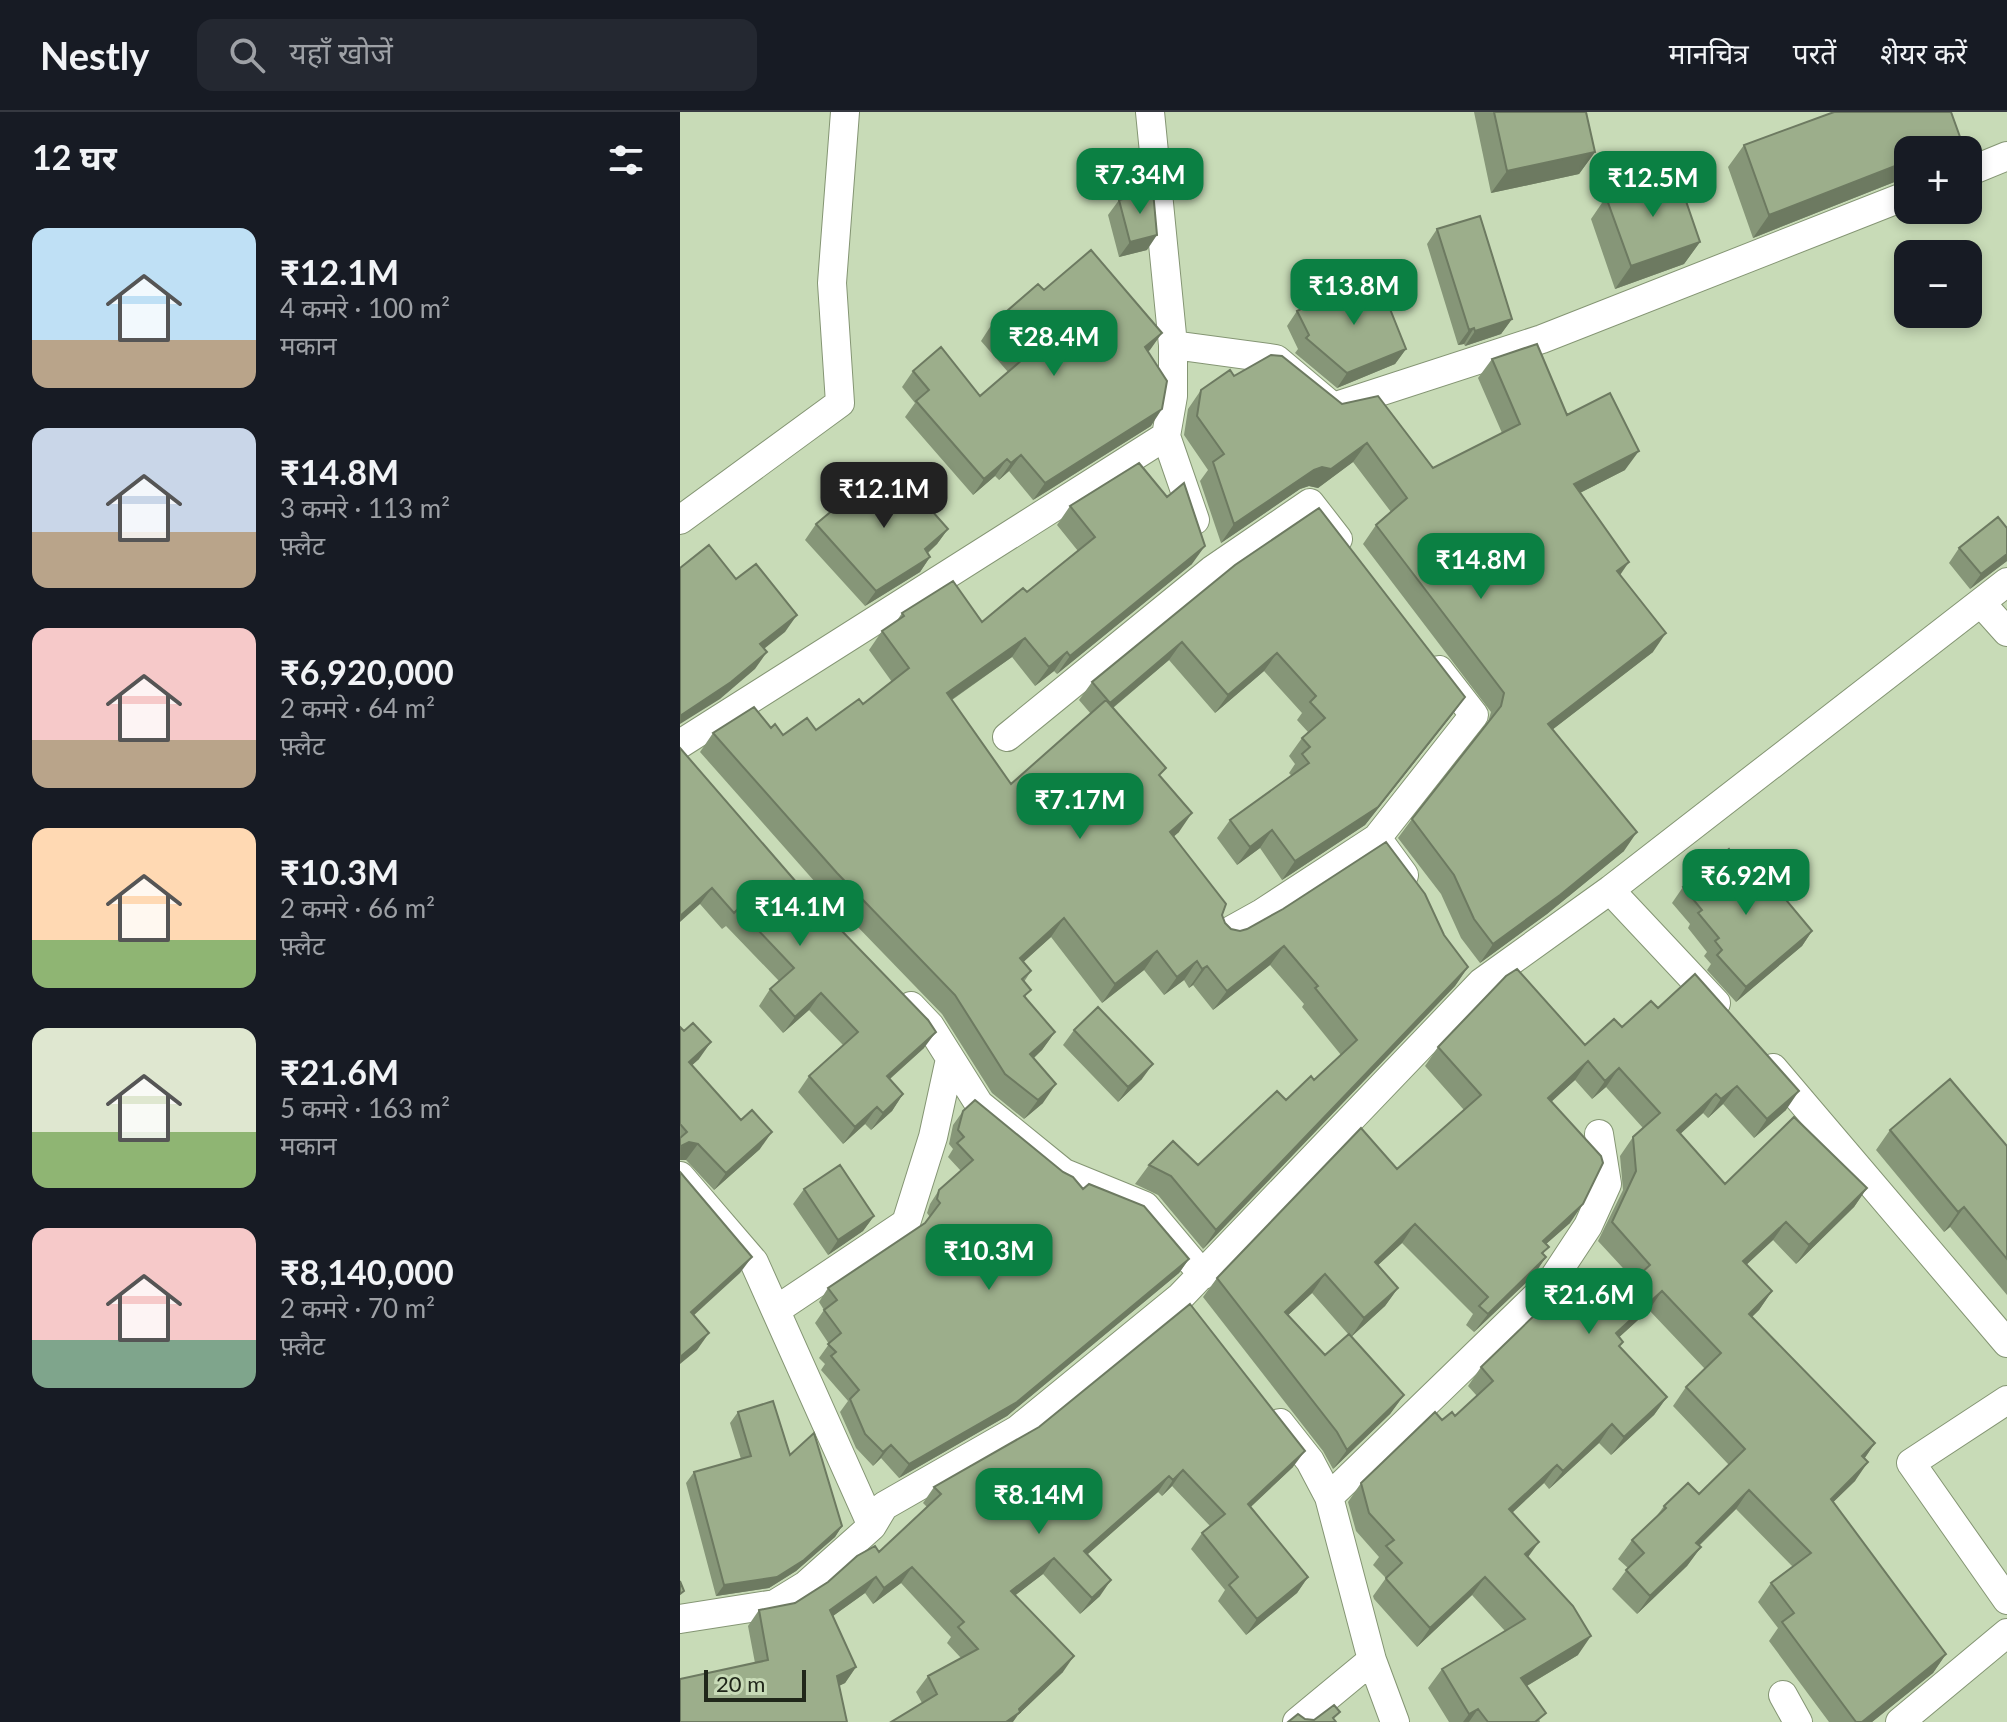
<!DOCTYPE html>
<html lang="hi">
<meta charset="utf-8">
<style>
:root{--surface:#171b24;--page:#242831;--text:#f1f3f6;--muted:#9ea1a6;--line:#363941;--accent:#0b8043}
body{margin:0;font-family:Lato,"Noto Sans Devanagari",sans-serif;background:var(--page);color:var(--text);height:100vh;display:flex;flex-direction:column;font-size:30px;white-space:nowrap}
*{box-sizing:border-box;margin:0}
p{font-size:26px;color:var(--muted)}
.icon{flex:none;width:44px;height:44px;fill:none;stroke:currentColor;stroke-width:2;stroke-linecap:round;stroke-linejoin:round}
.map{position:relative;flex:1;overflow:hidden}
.details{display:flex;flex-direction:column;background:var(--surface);width:680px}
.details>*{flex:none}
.fabs{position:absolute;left:1214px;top:24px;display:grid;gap:16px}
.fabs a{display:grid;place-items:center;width:88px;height:88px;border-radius:16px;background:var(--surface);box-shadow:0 4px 12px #0003;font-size:40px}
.scale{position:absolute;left:24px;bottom:20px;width:102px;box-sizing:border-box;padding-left:8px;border:4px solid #20271a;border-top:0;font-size:22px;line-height:28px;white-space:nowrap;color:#20271a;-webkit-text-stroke:6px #c8dbb7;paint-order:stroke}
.price{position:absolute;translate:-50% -68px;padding:0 18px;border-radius:16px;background:var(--accent);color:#fff;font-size:26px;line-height:52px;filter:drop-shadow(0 2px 4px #0008)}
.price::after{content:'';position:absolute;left:50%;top:48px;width:24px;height:18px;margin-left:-12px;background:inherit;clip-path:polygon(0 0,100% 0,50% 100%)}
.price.on{background:#222;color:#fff}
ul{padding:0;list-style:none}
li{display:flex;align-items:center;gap:24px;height:200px;padding:0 32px}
li span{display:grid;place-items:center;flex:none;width:224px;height:160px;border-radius:16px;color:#555}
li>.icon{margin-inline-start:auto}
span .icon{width:96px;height:96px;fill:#fffc;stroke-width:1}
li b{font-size:34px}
h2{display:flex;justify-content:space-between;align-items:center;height:96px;padding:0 32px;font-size:34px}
header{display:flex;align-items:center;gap:48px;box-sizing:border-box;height:112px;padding:0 40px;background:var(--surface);border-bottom:2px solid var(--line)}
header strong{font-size:38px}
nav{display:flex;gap:44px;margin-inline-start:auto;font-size:28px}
.search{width:560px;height:72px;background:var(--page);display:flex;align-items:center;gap:20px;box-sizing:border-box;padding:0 28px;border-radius:16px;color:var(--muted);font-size:30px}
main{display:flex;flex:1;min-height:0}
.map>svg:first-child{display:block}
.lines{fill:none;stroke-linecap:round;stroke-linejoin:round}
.minor-casing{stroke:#849573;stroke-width:30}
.minor{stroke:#fff;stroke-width:28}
.wall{fill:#869678;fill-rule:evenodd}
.shaded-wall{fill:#6d7a61}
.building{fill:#9cae8b;stroke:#6d7a61;stroke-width:2}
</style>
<header>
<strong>Nestly</strong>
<div class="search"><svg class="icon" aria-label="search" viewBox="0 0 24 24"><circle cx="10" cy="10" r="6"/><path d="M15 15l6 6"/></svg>यहाँ खोजें</div>
<nav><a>मानचित्र</a><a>परतें</a><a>शेयर करें</a></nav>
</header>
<main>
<section class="details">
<h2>12 घर<svg class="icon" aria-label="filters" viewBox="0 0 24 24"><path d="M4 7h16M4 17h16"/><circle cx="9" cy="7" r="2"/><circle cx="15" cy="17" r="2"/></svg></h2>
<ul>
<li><span style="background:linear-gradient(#bfe0f5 70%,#b9a48a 0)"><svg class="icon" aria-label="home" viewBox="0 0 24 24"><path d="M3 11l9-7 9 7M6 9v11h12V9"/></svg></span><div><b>₹12.1M</b><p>4 कमरे · 100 m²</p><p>मकान</p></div></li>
<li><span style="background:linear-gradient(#c9d6e8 65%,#b9a48a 0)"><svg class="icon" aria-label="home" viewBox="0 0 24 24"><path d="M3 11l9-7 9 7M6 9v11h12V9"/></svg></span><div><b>₹14.8M</b><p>3 कमरे · 113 m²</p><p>फ़्लैट</p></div></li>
<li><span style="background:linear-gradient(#f6c9c9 70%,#b9a48a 0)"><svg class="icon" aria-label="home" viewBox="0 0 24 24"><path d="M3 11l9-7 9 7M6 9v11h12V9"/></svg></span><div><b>₹6,920,000</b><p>2 कमरे · 64 m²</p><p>फ़्लैट</p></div></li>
<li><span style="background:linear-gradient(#ffd9b3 70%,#8fb573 0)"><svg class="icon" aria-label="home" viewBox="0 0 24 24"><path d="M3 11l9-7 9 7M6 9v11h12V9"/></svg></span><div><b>₹10.3M</b><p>2 कमरे · 66 m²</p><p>फ़्लैट</p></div></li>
<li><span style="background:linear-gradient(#dfe7d0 65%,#8fb573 0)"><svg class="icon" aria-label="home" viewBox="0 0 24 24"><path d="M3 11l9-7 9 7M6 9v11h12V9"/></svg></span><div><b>₹21.6M</b><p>5 कमरे · 163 m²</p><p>मकान</p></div></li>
<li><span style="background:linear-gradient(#f6c9c9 70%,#7fa58c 0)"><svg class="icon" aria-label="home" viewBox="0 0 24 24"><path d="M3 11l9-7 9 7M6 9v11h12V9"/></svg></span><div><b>₹8,140,000</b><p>2 कमरे · 70 m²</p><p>फ़्लैट</p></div></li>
</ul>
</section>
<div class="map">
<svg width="1327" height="1610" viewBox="0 0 1327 1610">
<rect width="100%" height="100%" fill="#c8dbb7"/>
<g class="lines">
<g class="minor-casing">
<path id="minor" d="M470,0l23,233 103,14 57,48 209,-68 366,-144
M1288,60l39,-16
M493,233v51l-7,40 29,84
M0,408l160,-117 -8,-120 13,-171
M1301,491l26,29
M327,625l205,-167 98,-67 28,36
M0,632l486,-308
M724,763l-27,-37 97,-123 -35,-45
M930,778l106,113
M546,821l36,-20 115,-75
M231,894l19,20 49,78 85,69 81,33 58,69
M1093,956l234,275
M0,1064l74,86 118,264
M96,1198l130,-87 27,-86 17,-78
M1327,1288l-96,63 96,137
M600,1311l30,38 19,36 43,163 -75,62
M649,1385l222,-215 37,-56 19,-42 -8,-50
M0,1507l95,-15 31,-19 66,-59 12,-20 133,-76 164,-134 301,-314 128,-92 397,-308
M692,1548l23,62
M1103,1583l15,27
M1220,1610l107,-89"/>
</g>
<use href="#minor" class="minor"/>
</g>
<path class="wall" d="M794,0h112l9,40 -16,22 -88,19z
M1064,33l164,5v30l-6,-1 -149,59 -25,-71z
M926,85l94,45 -16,22 -69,25 -24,-70z
M439,88l28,50 -28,7 -11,-42z
M757,117l75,90 -11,15 -36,12 -1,-2 -6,1 -31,-101z
M364,178l118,43 -14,18 3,75 -118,74 -24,-29 -10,9 -4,-4 -22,19 -68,-78 10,-14 -13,-16 11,-16 67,25 28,-24 -27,-31 11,-17z
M658,183l68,54 -11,15 -58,24 -42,-35 3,-4 -11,-23 10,-15z
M812,247l75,56 58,55 -45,23 40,81 33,78 -101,78 72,121 -77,63 -67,49 -19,-25 -20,-44 -43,-56 14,-19 76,-97 3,-10 -128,-168 13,-19 15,-13 -38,-50 -35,26 -9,-2 -9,3 -79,54 -21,-62 8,-11 -24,-35 4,-26 13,-19 33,-14 108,28 91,64 69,-35 -24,-55z
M390,394l122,58 -135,110 -3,-3 -19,15 -23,-29 -60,43 59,84 80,-70 -12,-14 13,-18 143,-117 230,132 -13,18 -87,110 -83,55 -22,-32 -23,17 -20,-27 13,-18 62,-44 -3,-3 6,-9 -6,-8 13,-18 6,-6 -11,-12 5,-7 -38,-42 -49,42 -46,-53 -56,48 47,69 19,55 -5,4 48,79 3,8 6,6 9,2 204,4 24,32 -13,19 -252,263 -45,-54 -23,-11 14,-19h49l116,-85 27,-25 -39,-48 2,-3 -34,-39 -57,45 -20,-25 -4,3 -5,-8 -20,15 -20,-25 -42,33 -51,-66 -28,25 8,9 -7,11 2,16 29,34 -13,18 -8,8 9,45 -19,16 -32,-26 -50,-79 -119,-123 -123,-139 13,-19 58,-5 12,7 33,-5 47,-26 29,-22 -23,-32 13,-19 14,-9 6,-9 80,9 45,-30 51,-41 -21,-26z
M166,398l102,19 -11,15 -9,9 2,4 -10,15 -55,34 -60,-66 11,-16z
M1327,416v33l-37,28 -21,-26 10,-15z
M0,636l244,300 -34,31 13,15 -11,17 -21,19 -6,-6 -22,20 -45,-52 11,-16 34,-31 -34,-35 -26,23 -24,-27 11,-17 9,-8 -53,-55 -4,3 -22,-25z
M1067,760l28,19 37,40 -10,15 -66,56 -29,-32 4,-6 -7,-8 3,-4 -19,-24 2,-4 -18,-21 11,-16z
M978,896l128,102 -32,28 -31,-34 -15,14 -5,-5 -23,21 45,50 142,4 -13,19 -58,57 -23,-24 -27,25 26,26 -13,19 -7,7 123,126 -11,16 -9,22 -22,21 113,152 -13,19 -61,49h-43l-60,-81 9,-13 -20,-26 13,-19 22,-16 -57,-58 -37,37 2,1 -14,19 -50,48 -25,-25 16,-21 -10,-9 14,-19 24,-23 8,-11 35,-12 30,-29 -56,-59 13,-19 19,-18 -56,-59 -30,27 1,10 47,50 -13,18 -43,40 -12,-12 -50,46 -5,-6 -32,29 16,45 50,98 -51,31 13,36h-91l-21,-34 14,-19 63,-38 -33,-36 -55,52 -43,-48 -1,-3 13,-18 -13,-13 6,-8 -23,-26 -8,-29 13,-19 81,-63 13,-4 22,-20 -9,-10 13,-19 116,-54 37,-33 -36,-39 25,-51 -3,-34 13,-19 10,-9 -37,-41 -14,12 -17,-19 -24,21 19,122 -24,21 -3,10 3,3 -13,19 -59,56 -8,-7 7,-11 -71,-71 -24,22 20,23 -13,18 -34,31 53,58 -14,19 -57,55 -10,-18 -120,-154 14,-19 180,-109 67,-59 -39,-44 13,-19 147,-2 37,-18zM632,1181l36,41 -23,21 -37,-40z
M0,915l19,32 -7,6 68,84 -46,41 -28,-30h-6z
M394,918l68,49 -24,23 -55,-57z
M283,999l120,78 106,70 -10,14 -172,143 -108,62 -18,-20 -8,8 -17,-18 -16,-36 8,-11 -27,-31 4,-6 -6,-6 10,-14 -14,-21 9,-13 -5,-8 9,-14 97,-65 5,-6 -3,-4 3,-9 9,-14 22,-19 -13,-14 5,-8 -4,-5 4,-19z
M1210,1018l117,16v149l-57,-68 -6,5 -68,-82z
M124,1077l70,27 -11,15 -35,24 -35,-51z
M58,1300l52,43 52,71 -7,11 -39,34 -27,17 -53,8 -30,-113 8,-11 47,-13 -11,-36z
M359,1315l254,40 -43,40 58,70 -11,16 -51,42 -28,-34 7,-11 -34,-41 11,-16 8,-7 -38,-40 -10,10 -4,-4 -70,62 12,42 -20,18 -37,-40 -28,21 48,77 -45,43 -96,-12 -6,-11 12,-16 33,-18 -14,-15 4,-6 -50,-54 -28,21 -8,-11 -32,23 23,51 -11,16 -6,3 -84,-23 -7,-37 11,-16 36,-7 84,-51 48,-45 -4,-4 11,-16z"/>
<path class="shaded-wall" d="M915,40l-16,22 -88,19 16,-22z
M1228,49v19l-6,-1 -149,59 16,-23z
M477,123l-10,15 -28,7 11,-15z
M1020,130l-16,22 -69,25 16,-23z
M832,207l-11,15 -36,12 10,-15z
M794,216l-10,16 -6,1 11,-15z
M482,221l-12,17 -16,14 11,-17z
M726,237l-11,15 -58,24 10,-15z
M482,297l-11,17 -118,74 12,-17z
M687,331l-14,19 -35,26 -9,-2 -9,3 -79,54 13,-19 80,-54z
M959,339l-14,19 -65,33 14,-19z
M341,343l-12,16 -10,9 12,-17z
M327,347l-12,17 -22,19 11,-16z
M268,417l-11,15 -23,21 11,-16z
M525,434l-13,18 -135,110 13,-18z
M1327,442v7l-37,28 11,-15z
M250,445l-10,15 -55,34 11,-15z
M949,450l-13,19 1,-10z
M117,503l-12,17 -36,29 11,-17z
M986,521l-13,19 -118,91 13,-19z
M345,526l-13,19 -78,55 13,-19z
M502,530l-13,18 -72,61 13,-18z
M87,540l-12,17 -35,30 -40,25v-8l2,-3z
M387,540l-13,19 -19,15 14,-19z
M597,541l-13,18 -49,42 13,-18z
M785,585l-13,18 -87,110 -83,55 13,-19z
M512,701l-13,19 -22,19 13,-19z
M592,718l-12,18 -23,17 13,-18z
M957,720l-13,19 -77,63 -67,49 13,-19z
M32,776l-12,16 -20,18v-6z
M384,806l-13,19 -44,40 13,-19z
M1132,819l-10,15 -66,56 10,-15z
M604,834l-14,19 -57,45 14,-19z
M477,839l-13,19 -42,33 13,-19z
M517,849l-13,19 -20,15 13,-18z
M527,854l-14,19 -4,3 13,-19z
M788,855l-13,19 -252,263 13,-19z
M141,881l-12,17 -26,23 12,-16z
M256,920l-12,16 -49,44 12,-16z
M375,920l-13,18 -25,23 13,-19z
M31,930l-12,17 -19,17 9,-14z
M908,949l-13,19 -40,37 13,-19z
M473,952l-11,15 -24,23 10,-15z
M939,956l-13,19 -14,12 13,-18z
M376,972l-13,19 -19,16 14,-19z
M1057,974l-14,18 -15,14 13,-19z
M1119,979l-13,19 -32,28 13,-19z
M223,982l-11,17 -21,19 12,-17z
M1036,982l-13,19 -39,36 13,-19z
M197,995l-12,17 -22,20 12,-17z
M92,1020l-12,17 -46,41 12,-17z
M9,1030l9,2 -12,16h-6v-12z
M1187,1076l-13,19 -58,57 13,-19z
M903,1092l-13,19 -41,36 14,-18z
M1284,1095l-14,20 -6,5 14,-20z
M194,1104l-11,15 -35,24 10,-15z
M1106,1110l-13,18 -43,40 13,-19z
M735,1112l-13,19 -40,37 13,-18z
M72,1145l-12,16 -60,55 11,-16z
M866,1145l-13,19 -59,56 14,-18z
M509,1147l-10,14 -172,143 -108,62 10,-14z
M645,1162l-13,19 -40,37 13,-18z
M718,1176l-13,18 -34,31 13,-19z
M982,1179l-13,19 -46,42 13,-19z
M1092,1179l-13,19 -23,22 13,-18z
M29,1221l-12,17 -17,14v-7z
M724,1283l-14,19 -57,55 14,-19z
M987,1285l-13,18 -43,40 13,-18z
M932,1312l-13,19 -50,46 14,-18z
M1195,1331l-13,19v-6z
M211,1333l-10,13 -8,8 10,-14z
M625,1339l-12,16 -56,53 11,-16z
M1188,1350l-13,19 -38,37 14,-19z
M877,1353l-13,18 -48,45 13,-19z
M503,1358l-11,16 -10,10 11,-16z
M489,1364l-11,16 -85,75 11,-16z
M1069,1378l-13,19 -53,52 13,-18z
M162,1414l-7,11 -39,34 -27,17 -53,8 8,-11z
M859,1430l-13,18 -1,-6z
M1021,1435l-14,19 -50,48 13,-18z
M374,1446l-11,16 -43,33 11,-16z
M232,1455l-11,16 -28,21 11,-16z
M196,1465l-11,16 -46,33 11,-16z
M628,1465l-11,16 -51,42 11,-16z
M805,1465l-13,18 -55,52 13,-19z
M431,1468l-11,16 -20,18 12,-16z
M911,1524l-13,19 -70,42 13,-19z
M1266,1542l-13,19 -61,49h-10z
M394,1544l-11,16 -45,43 -5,7h-7z
M176,1555l-11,16 -19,9 11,-16z
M798,1597l-9,13h-6l6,-8z"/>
<path class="building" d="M814,0h92l9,40 -88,19z
M1154,0h117l13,36 -7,2h-49v11l-139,54 -25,-70z
M996,60l24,70 -69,24 -25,-69z
M473,79l4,44 -27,7 -11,-42z
M800,104l32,103 -37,12 -1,-3 -5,2 -32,-101z
M411,138l71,83 -17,14 22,34 -5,28 -117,74 -24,-28 -10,8 -4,-4 -23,20 -68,-78 13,-11 -16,-19 28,-24 39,49 42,-36 -30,-36 46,-40 6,6z
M698,167l28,70 -59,24 -41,-35 3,-3 -12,-24 40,-19 1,3z
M857,232l30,71 43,-22 29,58 -65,33 55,78 -12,9 49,62 -118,91 89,108 -77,63 -67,49 -19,-25 -20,-44 -42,-56 89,-113 3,-13 -128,-168 31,-27 -40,-55 -36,26 -9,-2 -8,3 -80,54 -21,-62 11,-8 -27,-38 4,-26 29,-20 4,6 37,-21 11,1 60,48 36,-8 55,72 87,-44 -28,-65z
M459,351l28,34 17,-14 21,63 -135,110 -3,-4 -18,15 -24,-29 -78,55 64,91 95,-84 60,68 -7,7 33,38 -22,19 56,72 -4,11 3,8 6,6 9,2 7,-2 36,-20 103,-67 39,52 19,41 24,32 -252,263 -45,-54 -22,-11 24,-24 25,24 79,-74 9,9 25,-24 3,4 43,-40 -42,-52 3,-2 -34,-40 -57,45 -20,-25 -5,3 -5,-8 -20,16 -20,-26 -42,33 -51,-66 -44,40 11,13 -9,8 9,11 -7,6 31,36 -25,22 26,30 -18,16 -33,-26 -50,-79 -118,-122 -124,-140 41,-26 17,21 4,-4 8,11 24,-17 9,12 43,-31 4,5 46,-36 -27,-37 22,-15 -2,-3 51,-32 29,41 41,-34 4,4 68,-55 -25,-31z
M213,355l55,62 -23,20 5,8 -54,34 -60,-67 24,-20 6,6z
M639,396l146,189 -87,110 -83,54 -23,-31 -22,17 -20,-27 79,-57 -7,-9 8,-7 -8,-9 23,-20 -15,-16 6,-6 -39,-43 -49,42 -46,-53 -72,61 -18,-21 143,-117z
M1318,405l9,11v26l-26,20 -22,-26z
M29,433l27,34 20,-15 41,51 -37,29 7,8 -36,30 -51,34v-148z
M0,636l130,150 118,122 8,12 -49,44 16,18 -20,19 -6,-6 -22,20 -46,-51 49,-44 -37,-39 -26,24 -25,-28 24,-21 -56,-59 -4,4 -22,-25 -32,28z
M1049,737l18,23 7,-6 21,25 2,-2 35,42 -66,56 -29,-32 5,-5 -7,-9 4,-3 -21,-25 4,-3 -19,-23z
M837,857l68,76 29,-26 8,8 29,-26 7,7 37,-34 104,117 -32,28 -30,-33 -16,13 -5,-5 -39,36 48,54 69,-67 73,71 -58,57 -23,-23 -43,39 29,30 -23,23 126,129 -13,13 6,6 -37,37 115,155 -84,68h-6l-74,-100 12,-9 -23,-30 40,-30 -62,-63 -53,53 5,4 -51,49 -24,-26 18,-17 -12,-13 34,-32 -2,-2 24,-23 11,11 46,-45 -59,-62 35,-34 -59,-62 -46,42 7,9 -4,4 48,51 -43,40 -12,-13 -49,47 -6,-6 -48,44 30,33 -14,12 48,52 18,30 -70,42 25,35 -11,9h-47l-10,-13 -9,5 -27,-45 83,-50 -40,-42 -55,51 -43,-48 -1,-2 16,-15 -16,-17 8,-6 -25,-27 -8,-30 74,-71 7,8 10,-8 3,4 38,-35 -12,-14 88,-85 28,31 53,-48 -38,-43 24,-51 -3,-34 27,-24 -41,-45 -14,13 -17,-20 -40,37 53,58 2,7 -20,41 -40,37 6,6 -7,6 4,4 -58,57 -9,-8 9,-9 -73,-73 -40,38 23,26 -34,30 -39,-44 -40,38 40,43 24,-21 55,61 -57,55 -10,-18 -120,-154 144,-150 36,41 84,-74 -43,-48 68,-71z
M418,895l55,57 -25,23 -54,-57z
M13,911l18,19 -22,20 52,58 11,-10 20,22 -46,41 -28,-29 -9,-2 -8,4 -1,2v-10l7,-6 -7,-8v-97l4,4z
M1270,967l57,67v113l-43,-52 -6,5 -68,-82z
M295,988l88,72 10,5 10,12 6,-5 55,22 45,53 -172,143 -108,62 -18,-19 -8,7 -18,-18 -15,-35 9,-9 -28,-34 5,-4 -8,-8 13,-11 -17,-23 13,-10 -9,-12 97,-65 15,-20 -3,-4 2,-9 34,-30 -16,-17 7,-6 -6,-7 5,-19z
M160,1053l34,51 -36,24 -34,-51z
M0,1060l72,85 -61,55 18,21 -29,24z
M510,1192l115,147 -57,53 60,73 -51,42 -28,-34 9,-8 -36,-44 23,-19 -42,-44 -10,10 -4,-4 -85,75 27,29 -19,18 -38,-40 -43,33 63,65 -55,53 1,3 -14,10h-115l46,-28 -9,-18 50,-27 -20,-22 6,-5 -52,-55 -28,21 -8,-11 -46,33 26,57 -19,9 10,46h-167v-43l88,-19 -9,-50 36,-7 33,-21 29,-26 18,-10 4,6 62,-58 -7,-7 105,-60z
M93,1289l17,54 24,-22 28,93 -38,34 -27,17 -53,8 -30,-113 57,-16 -13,-44z
M0,1469l4,10 -4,3z
M654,1593l6,7 -7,6 3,4h-48l10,-8 7,5 9,1z"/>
</svg>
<div class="fabs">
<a>+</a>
<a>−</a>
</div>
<div class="scale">20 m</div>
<b class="price" style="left:460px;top:104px">₹7.34M</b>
<b class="price" style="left:973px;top:107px">₹12.5M</b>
<b class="price" style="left:674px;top:215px">₹13.8M</b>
<b class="price" style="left:374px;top:266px">₹28.4M</b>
<b class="price on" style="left:204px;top:418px">₹12.1M</b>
<b class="price" style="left:801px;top:489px">₹14.8M</b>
<b class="price" style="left:400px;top:729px">₹7.17M</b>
<b class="price" style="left:1066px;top:805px">₹6.92M</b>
<b class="price" style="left:120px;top:836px">₹14.1M</b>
<b class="price" style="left:309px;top:1180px">₹10.3M</b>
<b class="price" style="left:909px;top:1224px">₹21.6M</b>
<b class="price" style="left:359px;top:1424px">₹8.14M</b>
</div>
</main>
